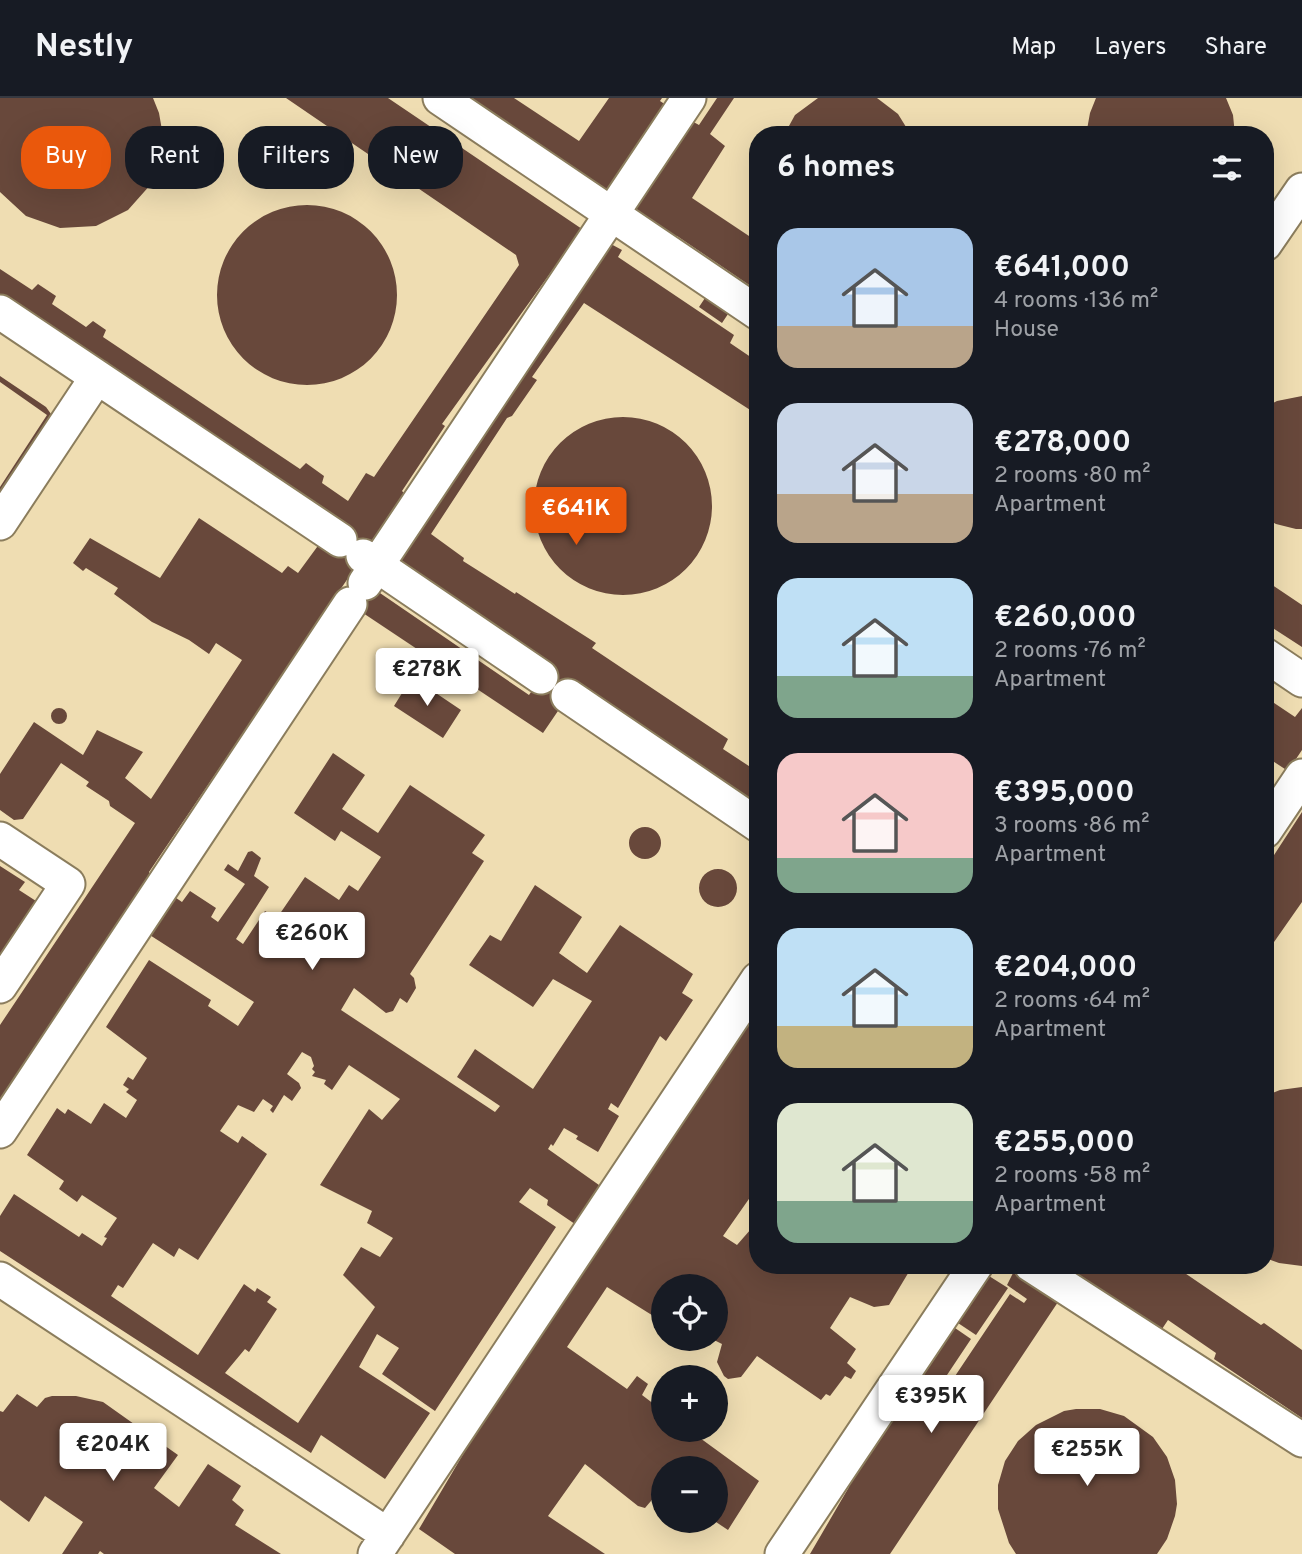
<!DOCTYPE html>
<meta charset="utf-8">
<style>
:root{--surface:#171b24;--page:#242831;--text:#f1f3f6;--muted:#9ea1a6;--line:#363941;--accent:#ea580c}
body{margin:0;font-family:Overpass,sans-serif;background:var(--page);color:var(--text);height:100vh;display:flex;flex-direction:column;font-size:26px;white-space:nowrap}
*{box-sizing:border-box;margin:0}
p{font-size:23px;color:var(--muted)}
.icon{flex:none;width:38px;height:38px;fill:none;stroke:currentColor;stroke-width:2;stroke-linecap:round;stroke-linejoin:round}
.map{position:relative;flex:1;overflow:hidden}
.drawer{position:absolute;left:749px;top:28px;width:525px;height:1148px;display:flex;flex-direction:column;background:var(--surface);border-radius:28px;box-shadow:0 7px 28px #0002}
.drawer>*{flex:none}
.guide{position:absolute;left:21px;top:28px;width:623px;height:63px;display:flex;gap:14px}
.buttons{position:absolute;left:651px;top:1176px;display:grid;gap:14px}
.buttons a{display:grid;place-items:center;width:77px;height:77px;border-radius:50%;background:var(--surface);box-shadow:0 7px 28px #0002;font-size:35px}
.price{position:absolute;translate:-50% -60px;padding:0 16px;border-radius:7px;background:#fff;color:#222;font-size:23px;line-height:46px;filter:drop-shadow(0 2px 4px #0008)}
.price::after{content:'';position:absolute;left:50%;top:42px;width:21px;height:16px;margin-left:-10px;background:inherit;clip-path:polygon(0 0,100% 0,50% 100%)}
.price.selected{background:var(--accent);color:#fff}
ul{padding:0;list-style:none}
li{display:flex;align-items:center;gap:21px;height:175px;padding:0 28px}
li span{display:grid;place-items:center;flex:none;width:196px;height:140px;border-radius:21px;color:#555}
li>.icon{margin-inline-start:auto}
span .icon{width:84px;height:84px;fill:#fffc;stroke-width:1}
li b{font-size:30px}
h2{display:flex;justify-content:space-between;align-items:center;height:84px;padding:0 28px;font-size:30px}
.tag{padding:0 24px;border-radius:28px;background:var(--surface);box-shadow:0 7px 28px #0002;font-size:24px;line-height:63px}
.tag.selected{background:var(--accent);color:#fff}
header{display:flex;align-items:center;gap:42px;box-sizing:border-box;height:98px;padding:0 35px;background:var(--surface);border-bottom:2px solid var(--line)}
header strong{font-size:33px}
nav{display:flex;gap:38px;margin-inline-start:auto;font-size:24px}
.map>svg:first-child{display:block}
.built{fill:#efddb2;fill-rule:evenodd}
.building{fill:#68483b;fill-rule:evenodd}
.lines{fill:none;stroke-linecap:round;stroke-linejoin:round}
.minor-casing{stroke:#8b7d5d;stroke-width:37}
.minor{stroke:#fff;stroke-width:33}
</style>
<header>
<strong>Nestly</strong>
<nav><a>Map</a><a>Layers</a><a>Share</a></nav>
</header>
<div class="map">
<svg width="1302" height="1456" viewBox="0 0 1302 1456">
<rect width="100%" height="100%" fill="#f7e8c5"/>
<path class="built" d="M0,0h1302v1456h-1302zM758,37h507v1130h-507zM663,1188h53v53h-53zM663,1279h53v53h-53zM663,1370h53v53h-53z"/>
<path class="building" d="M0,0h153l6,15 4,23 -3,24 -8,23 -24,27 -32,16 -36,2 -34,-12 -26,-24z
M286,0h102l194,131 -140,195 3,2 -43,65 3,3 -256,378 2,9 31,21 8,-11 26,17 -5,9 7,5 27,-38 -21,-14 4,-6 10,7 10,-19 4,-1 9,7 -7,18 15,11 -33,52 7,5 22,-33 12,7 28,-41 34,23 10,-15 9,6 23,-34 -40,-26 -6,10 -41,-28 39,-60 32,22 -23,34 36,24 32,-48 75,50 -13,18 12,8 -74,113 4,4 2,10 -9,15 -7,-5 -7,13 -7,2 -32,-25 -13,22 154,102 5,-6 -43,-29 18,-28 58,40 59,-88 -39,-22 -20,28 -64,-42 21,-30 11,6 34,-56 47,32 -23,36 28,20 33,-48 73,49 -11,19 11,7 -27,41 -6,-5 -42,72 -7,-5 -3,6 11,7 -21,36 -22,-13 2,-3 -14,-8 -11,18 -2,-2 -3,5 75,53 -29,35 -47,-32 1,-5 -18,-12 -11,14 37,25 -121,184 -53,-37 17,-26 -22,-14 -18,33 71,46 -45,66 -64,-44 -10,18 -311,-202v-35l14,-22 65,43 3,-4 20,13 5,-8 -3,-1 13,-19 -35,-23 -5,7 -18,-13 5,-8 -37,-26 30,-47 8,6 3,-5 23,15 13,-21 22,15 11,-18 -11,-8 3,-3 -6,-4 5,-8 5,3 14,-22 -41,-31 43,-67 62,40 -3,6 30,20 16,-24 -126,-81 -128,180v-76l135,-202 -25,-17 -1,-5 -23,-15 3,-4 -28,-19 -38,56 -9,1 -14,-10v-36l34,-52 49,33 14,-25 46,22 -18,26 26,21 91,-139 -26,-17 -7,11 -20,-14 -37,-18 -38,-28 4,-6 -32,-20 -3,3 -10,-8 17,-25 70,40 39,-60 83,55 6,-7 10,7 22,-30 -320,-243v-31l32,21 6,-6 18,12 -4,8 34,23 7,-6 13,9 -3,7 197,132 6,-6 18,13 -2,7 26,18 18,-28 8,4 145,-212 -3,-10zM302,954l9,5 3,9 -2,3 3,3 -3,4 14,4 -2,4 8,6 17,-25 51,34 -18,21 -13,-11 -49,76 52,26 -5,12 26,15 -13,19 -19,-10 -18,28 32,32 -77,116 -73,-50 20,-24 4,3 28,-43 -10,-7 4,-5 -14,-9 -2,4 -11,-8 -46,71 -87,-59 7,-11 5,3 30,-45 21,14 5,-9 19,12 69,-106 -25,-18 -4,7 -18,-12 18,-26 16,7 9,-13 10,7 -3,4 3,3 11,-18 8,6 9,-13 -2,-5 -12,-9z
M462,0h52l65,43 30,-43h53l-2,3 6,4 -57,86 -4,1z
M717,0h17l-24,36 15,12 -33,52 66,44v49l-81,-55 -3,6 -38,-27 -4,-8 56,-88 11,6z
M818,0h59l21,16 13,21h-127l11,-20z
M1096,0h130l7,17 2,20h-149l4,-22z
M217 197a90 90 0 1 1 180 0a90 90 0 1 1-180 0Z
M609,145l13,7 -4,7 116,78 -4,8 28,19v53l-174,-112 -52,74 5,3 -25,36 -5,2 -76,116 33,24 -1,3 52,33 1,-2 80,51 -4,5 136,91 -5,10 35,23v38l-183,-124 -32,47 -201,-134 16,-21 171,117 19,-28 -152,-101z
M705,200l23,16 -6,9 -23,-16z
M0,278l46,31 5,7 -51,80v-7l47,-72 -47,-33z
M1302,298v133h-6l-20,-5 -11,-6v-111l12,-6z
M534 408a89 89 0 1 1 178 0a89 89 0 1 1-178 0Z
M1265,482l37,25v42l-37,-24z
M412,579l49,33 -18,28 -49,-32z
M1265,599l30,20 7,-9v42l-14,21 -23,-15z
M51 618a8 8 0 1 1 16 0a8 8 0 1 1-16 0Z
M1302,714v90l-37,53v-86z
M629 745a16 16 0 1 1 32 0a16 16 0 1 1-32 0Z
M0,768l25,16 -6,8 17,11 -36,54z
M699 790a19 19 0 1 1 38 0a19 19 0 1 1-38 0Z
M758,892v196l-35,50 14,9 21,-24v44h155l-24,40 -15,2 -24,-10 -20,31 26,21 -9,14 9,8 -5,8 -6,-3 -15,20 -4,-2 -5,6 -64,-44 -16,21 -13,2 -4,-3 -7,-14 5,-18 -10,-5h4v-53h-53v36l-56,-35 -40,60 60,42 10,-13 11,8 -6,11 21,16v19h26l70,51 -31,49 -12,-8v-54h-53v21l-1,-1 -17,20 -7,-2 -53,-42 -37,52 57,38h-150l-36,-25 108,-183 74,-109 5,2 133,-204z
M1302,989v179l-23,-3 -14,-5v-162l15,-6z
M1051,1167h122l88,60 3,-2 38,27v68l-88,-59 2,-6 -48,-33 -8,12z
M1013,1175l31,15 16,11 -170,255h-80l39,-67 -4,-3 53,-81 37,19 11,-17 -7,-5 71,-106 14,9 3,-4 -20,-14z
M989,1178l19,12 -32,47 -18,-12z
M955,1230l16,11 -42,63 -16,-11z
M17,1296l20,13 8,-9 7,-2h24l27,6 31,22 44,31 -24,33 25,19 29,-43 33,22 -9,14 12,10 -9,15 46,29h-177l-4,-3 -2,3h-36l21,-32 -38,-26 -16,26 -29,-22v-89l3,1z
M1076,1311h24l24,7 29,21 14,20 8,23 2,24 -2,12 -8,23 -10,15h-141l-7,-11 -11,-34v-24l7,-24 13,-20 18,-16 28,-14z"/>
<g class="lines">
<g class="minor-casing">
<path id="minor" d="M440,0l318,215
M1265,146l37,-54
M0,214l340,228
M0,425l97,-146
M363,458l178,121
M365,485l324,-485
M1265,557l37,25
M568,598l190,129
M1265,733l37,-55
M0,741l68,45 -68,102
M0,1033l350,-527
M1031,1167l271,175
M0,1181l388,256
M375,1456l383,-575
M782,1456l194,-289"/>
</g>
<use href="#minor" class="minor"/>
</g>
</svg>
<div class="buttons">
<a><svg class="icon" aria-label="locate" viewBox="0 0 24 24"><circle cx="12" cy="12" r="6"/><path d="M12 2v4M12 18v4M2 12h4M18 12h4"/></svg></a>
<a>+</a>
<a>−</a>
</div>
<b class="price selected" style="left:576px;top:449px">€641K</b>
<b class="price" style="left:427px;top:610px">€278K</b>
<b class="price" style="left:312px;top:874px">€260K</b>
<b class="price" style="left:931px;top:1337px">€395K</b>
<b class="price" style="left:113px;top:1385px">€204K</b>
<b class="price" style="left:1087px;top:1390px">€255K</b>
<div class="guide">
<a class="tag selected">Buy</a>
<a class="tag">Rent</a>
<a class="tag">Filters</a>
<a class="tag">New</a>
</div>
<section class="drawer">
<h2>6 homes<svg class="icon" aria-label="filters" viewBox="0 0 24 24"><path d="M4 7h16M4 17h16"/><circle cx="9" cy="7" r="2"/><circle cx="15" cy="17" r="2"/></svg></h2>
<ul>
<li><span style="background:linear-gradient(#a9c7e8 70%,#b9a48a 0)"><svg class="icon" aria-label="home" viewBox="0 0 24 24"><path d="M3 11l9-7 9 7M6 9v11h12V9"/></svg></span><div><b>€641,000</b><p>4 rooms · 136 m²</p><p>House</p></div></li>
<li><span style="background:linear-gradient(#c9d6e8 65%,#b9a48a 0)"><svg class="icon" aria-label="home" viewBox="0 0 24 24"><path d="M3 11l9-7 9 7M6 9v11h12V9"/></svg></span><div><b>€278,000</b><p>2 rooms · 80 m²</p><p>Apartment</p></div></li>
<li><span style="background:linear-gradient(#bfe0f5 70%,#7fa58c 0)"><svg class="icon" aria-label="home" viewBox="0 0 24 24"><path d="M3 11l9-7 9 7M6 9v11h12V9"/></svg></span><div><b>€260,000</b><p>2 rooms · 76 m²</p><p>Apartment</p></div></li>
<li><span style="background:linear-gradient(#f6c9c9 75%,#7fa58c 0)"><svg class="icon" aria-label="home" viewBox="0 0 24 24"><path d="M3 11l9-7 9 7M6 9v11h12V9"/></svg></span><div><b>€395,000</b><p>3 rooms · 86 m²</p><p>Apartment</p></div></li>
<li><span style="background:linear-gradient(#bfe0f5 70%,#c2b280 0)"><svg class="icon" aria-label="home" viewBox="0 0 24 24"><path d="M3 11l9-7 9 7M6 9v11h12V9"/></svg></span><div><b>€204,000</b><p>2 rooms · 64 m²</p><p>Apartment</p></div></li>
<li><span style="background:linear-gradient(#dfe7d0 70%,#7fa58c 0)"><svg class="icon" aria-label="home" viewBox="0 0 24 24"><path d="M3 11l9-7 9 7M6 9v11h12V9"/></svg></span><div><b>€255,000</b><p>2 rooms · 58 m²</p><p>Apartment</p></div></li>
</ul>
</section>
</div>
